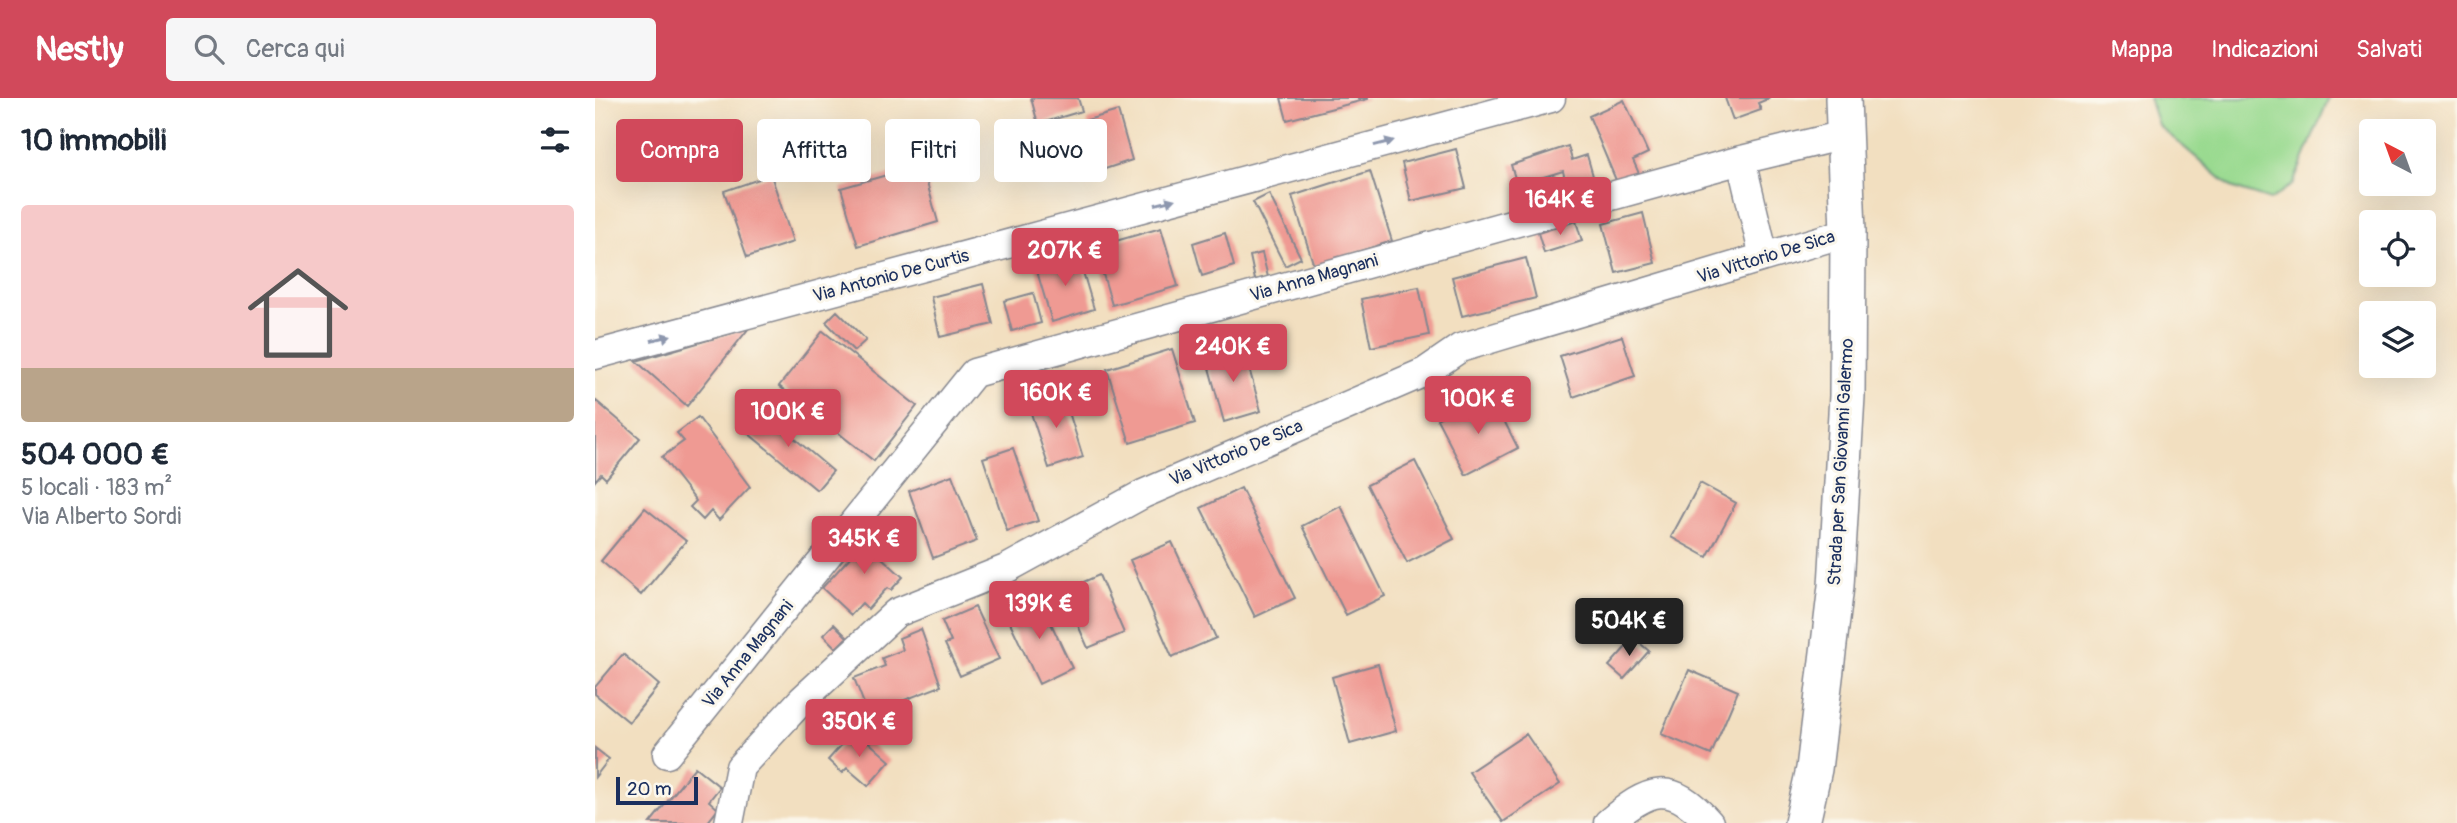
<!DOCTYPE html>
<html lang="it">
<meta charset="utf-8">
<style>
:root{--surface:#fff;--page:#f6f6f7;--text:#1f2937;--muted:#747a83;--line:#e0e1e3;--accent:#d1495b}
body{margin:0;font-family:Pangolin,sans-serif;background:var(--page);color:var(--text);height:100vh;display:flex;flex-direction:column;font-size:26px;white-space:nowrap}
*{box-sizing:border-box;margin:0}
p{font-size:23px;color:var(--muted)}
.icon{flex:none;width:38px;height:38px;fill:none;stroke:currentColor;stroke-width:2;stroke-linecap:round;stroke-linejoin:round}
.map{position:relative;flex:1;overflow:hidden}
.side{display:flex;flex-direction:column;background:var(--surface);width:595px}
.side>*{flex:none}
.hud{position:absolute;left:21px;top:21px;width:665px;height:63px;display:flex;gap:14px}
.needle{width:46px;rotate:319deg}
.tools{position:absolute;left:1764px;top:21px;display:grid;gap:14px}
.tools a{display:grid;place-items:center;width:77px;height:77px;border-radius:7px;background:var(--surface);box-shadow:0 7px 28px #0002;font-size:35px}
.scale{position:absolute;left:21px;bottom:18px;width:82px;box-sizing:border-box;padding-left:7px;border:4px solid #1b2f5e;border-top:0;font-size:19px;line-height:24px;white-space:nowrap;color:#1b2f5e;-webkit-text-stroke:5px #fbf7ec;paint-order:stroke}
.price{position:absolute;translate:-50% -60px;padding:0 16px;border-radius:7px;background:var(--accent);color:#fff;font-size:23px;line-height:46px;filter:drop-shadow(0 2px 4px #0008)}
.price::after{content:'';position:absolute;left:50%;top:42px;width:21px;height:16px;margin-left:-10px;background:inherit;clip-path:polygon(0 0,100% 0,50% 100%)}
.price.on{background:#222;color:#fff}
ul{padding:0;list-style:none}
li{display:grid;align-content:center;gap:14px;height:371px;padding:0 21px}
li+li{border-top:2px solid var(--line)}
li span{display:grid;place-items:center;height:217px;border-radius:7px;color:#555}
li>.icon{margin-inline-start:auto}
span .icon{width:126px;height:126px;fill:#fffc;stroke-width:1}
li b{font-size:30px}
h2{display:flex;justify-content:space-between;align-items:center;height:84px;padding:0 21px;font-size:30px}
.pill{padding:0 24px;border-radius:7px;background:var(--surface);box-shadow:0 7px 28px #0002;font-size:24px;line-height:63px}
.pill.on{background:var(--accent);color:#fff}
header{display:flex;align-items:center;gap:42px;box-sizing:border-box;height:98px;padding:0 35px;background:var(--accent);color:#fff}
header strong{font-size:33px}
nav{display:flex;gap:38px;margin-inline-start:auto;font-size:24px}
.search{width:490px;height:63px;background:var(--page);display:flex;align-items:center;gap:18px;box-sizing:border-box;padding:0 24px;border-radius:7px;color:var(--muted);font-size:26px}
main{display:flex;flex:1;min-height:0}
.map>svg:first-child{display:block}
.green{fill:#9ada90;stroke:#5a8477;stroke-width:2}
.building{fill:#ef9a93}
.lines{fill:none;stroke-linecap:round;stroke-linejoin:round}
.minor-casing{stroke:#86878f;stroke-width:31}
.major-casing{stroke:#86878f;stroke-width:38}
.minor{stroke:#fff;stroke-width:28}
.major{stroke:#fff;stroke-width:35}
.oneway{fill:#8d97ae}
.labels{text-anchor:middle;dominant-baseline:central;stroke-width:6;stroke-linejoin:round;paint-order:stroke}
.street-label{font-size:18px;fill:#1b2f5e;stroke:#fbf7ec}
</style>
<header>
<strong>Nestly</strong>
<div class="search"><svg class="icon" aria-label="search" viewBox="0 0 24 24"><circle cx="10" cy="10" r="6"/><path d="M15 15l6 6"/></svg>Cerca qui</div>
<nav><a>Mappa</a><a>Indicazioni</a><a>Salvati</a></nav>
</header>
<main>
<section class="side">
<h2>10 immobili<svg class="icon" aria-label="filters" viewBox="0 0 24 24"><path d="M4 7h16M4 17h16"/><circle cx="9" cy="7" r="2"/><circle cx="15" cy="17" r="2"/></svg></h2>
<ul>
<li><span style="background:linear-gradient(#f6c9c9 75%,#b9a48a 0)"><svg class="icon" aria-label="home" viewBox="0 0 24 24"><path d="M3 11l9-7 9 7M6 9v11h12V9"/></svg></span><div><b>504 000 €</b><p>5 locali · 183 m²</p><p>Via Alberto Sordi</p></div></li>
</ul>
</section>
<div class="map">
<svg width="1862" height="725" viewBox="0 0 1862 725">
<rect width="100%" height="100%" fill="#fbf7ec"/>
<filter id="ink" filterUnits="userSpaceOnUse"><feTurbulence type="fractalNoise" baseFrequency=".0143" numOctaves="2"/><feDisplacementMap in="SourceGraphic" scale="14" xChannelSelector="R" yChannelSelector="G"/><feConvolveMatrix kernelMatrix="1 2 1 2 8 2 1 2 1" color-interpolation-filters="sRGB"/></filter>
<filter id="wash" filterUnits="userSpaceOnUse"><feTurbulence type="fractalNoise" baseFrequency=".00686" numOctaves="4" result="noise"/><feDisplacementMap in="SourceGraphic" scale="28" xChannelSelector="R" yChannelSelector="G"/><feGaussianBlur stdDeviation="1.57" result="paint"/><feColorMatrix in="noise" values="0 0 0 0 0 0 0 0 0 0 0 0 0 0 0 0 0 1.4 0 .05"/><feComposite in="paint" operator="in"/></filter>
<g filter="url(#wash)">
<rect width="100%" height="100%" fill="#f2dfc0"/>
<path class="green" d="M1554,0h180l-36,86 -23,16 -39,-13 -73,-62z"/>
<g id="blocks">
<path class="building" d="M436,0h47l4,13 -44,13z
M686,0h87v1l-81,21z
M1130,0h45l-12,5 3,7 -28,10z
M1029,2l24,53 -15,7 8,18 -23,7 -29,-69z
M523,13l14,49 -30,10 -15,-50z
M973,48l4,14 15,-5 6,21 -27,8 -3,-13 -46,14 -6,-20z
M861,51l10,39 -55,13 -9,-38z
M327,67l16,57 -80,24 -17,-58z
M775,73l22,70 -78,25 -22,-70z
M176,77l22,67 -46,15 -23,-66z
M674,96l32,64 -16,8 -32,-64z
M1048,115l12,50 -39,10 -13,-49z
M981,123l6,20 -38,12 -6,-20z
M566,130l17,58 -66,19 -17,-58z
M630,135l9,33 -32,10 -9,-33z
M667,155l6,24 -13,3 -5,-24z
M483,157l16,54 -42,13 -16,-54z
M931,160l10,40 -74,18 -10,-39z
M388,186l10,40 -53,13 -9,-40z
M824,189l10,48 -58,12 -10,-48z
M438,195l8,30 -29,8 -8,-30z
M242,213l29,29 -12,11 -28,-29z
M154,230l-62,78 -51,-45z
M228,233l94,75 -43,55 -95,-75z
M1027,238l13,40 -62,21 -13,-41z
M648,249l18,64 -37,11 -18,-65z
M577,251l23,74 -65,20 -23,-74z
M468,295l20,64 -34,11 -21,-64z
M0,302l45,38 -34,41 -5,-5 -6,7z
M899,303l24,47 -52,27 -29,-56 23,-13 5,10z
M165,311l73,62 -16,19 -74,-61z
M103,319l52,70 -31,33 -8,-9 -8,9 -13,-13 6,-6 -34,-44 22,-16 -7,-8z
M418,350l25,73 -31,10 -24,-73z
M820,363l39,78 -47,24 -40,-78z
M357,377l25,66 -44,17 -24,-67z
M1105,385l36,20 -29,54 -36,-20z
M646,390l54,110 -40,19 -54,-109z
M746,408l44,90 -39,19 -44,-89z
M50,410l41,33 -45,54 -40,-34z
M280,432l18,16 -11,12 21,19 -12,13 -4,-2 -19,21 -6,-6 -11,12 -29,-27z
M577,444l44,96 -44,19 -42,-97z
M504,477l25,58 -36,15 -25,-57z
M444,500l33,70 -33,16 -33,-70z
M380,509l24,52 -39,17 -15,-32 6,-2 -9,-21z
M239,526l13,13 -11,11 -13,-13z
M326,531l20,57 -73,28 -14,-36 31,-12 -3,-8 21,-8 -4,-12z
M1039,540l15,13 -25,28 -15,-13z
M28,556l36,31 -30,37 -34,-28v-7z
M783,566l18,67 -46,13 -18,-67z
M1094,572l49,21 -27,64 -50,-21z
M260,632l35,31 -22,25 -21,-18 -5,5 -14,-13z
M931,636l34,50 -57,38 -34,-50z
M0,650l14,11 -14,18z
M100,669l25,20 -11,14 9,8 -11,14h-57z"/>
</g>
</g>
<g filter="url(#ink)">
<use href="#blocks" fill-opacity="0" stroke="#86878f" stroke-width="2"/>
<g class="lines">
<g class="minor-casing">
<path id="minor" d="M1146,62l23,97
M0,257l956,-257
M72,656l307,-381 767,-213 103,-25
M134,725l11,-56 62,-67 94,-87 110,-44 137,-75 282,-122 35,-24 388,-116
M1013,725c41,-35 63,-44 101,0"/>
</g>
<g class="major-casing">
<path id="major" d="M1207,725l12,-54 22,-183 11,-190 1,-164 -5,-134"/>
</g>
<use href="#minor" class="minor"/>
<use href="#major" class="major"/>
</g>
<defs><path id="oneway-solid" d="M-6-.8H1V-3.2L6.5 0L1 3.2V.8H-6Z" transform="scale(1.75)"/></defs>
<g class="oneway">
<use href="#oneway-solid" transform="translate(789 45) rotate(-15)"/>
<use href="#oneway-solid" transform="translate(570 104) rotate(-15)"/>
<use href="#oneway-solid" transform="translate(66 240) rotate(-15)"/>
</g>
</g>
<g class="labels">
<g class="street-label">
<text transform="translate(1171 159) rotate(-17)">Via Vittorio De Sica</text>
<text transform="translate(296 178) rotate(-15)">Via Antonio De Curtis</text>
<text transform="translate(719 180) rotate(-16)">Via Anna Magnani</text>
<text transform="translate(641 355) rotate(-23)">Via Vittorio De Sica</text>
<text transform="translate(1246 364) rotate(-87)">Strada per San Giovanni Galermo</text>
<text transform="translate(153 556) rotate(-51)">Via Anna Magnani</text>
</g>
</g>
</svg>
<div class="tools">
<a><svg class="needle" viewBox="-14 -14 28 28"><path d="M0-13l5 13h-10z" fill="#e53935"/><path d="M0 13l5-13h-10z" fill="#747a83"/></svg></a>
<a><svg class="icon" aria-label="locate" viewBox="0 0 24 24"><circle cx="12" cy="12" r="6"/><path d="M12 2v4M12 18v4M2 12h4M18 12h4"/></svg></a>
<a><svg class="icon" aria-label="layers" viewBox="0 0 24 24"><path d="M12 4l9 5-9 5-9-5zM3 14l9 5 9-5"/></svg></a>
</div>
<div class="scale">20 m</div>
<b class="price" style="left:965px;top:139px">164K €</b>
<b class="price" style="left:470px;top:190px">207K €</b>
<b class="price" style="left:638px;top:286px">240K €</b>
<b class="price" style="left:461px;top:332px">160K €</b>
<b class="price" style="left:883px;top:338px">100K €</b>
<b class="price" style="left:193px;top:351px">100K €</b>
<b class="price" style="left:269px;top:478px">345K €</b>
<b class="price" style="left:444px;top:543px">139K €</b>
<b class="price on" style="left:1034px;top:560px">504K €</b>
<b class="price" style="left:264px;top:661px">350K €</b>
<div class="hud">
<a class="pill on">Compra</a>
<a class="pill">Affitta</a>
<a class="pill">Filtri</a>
<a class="pill">Nuovo</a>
</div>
</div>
</main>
